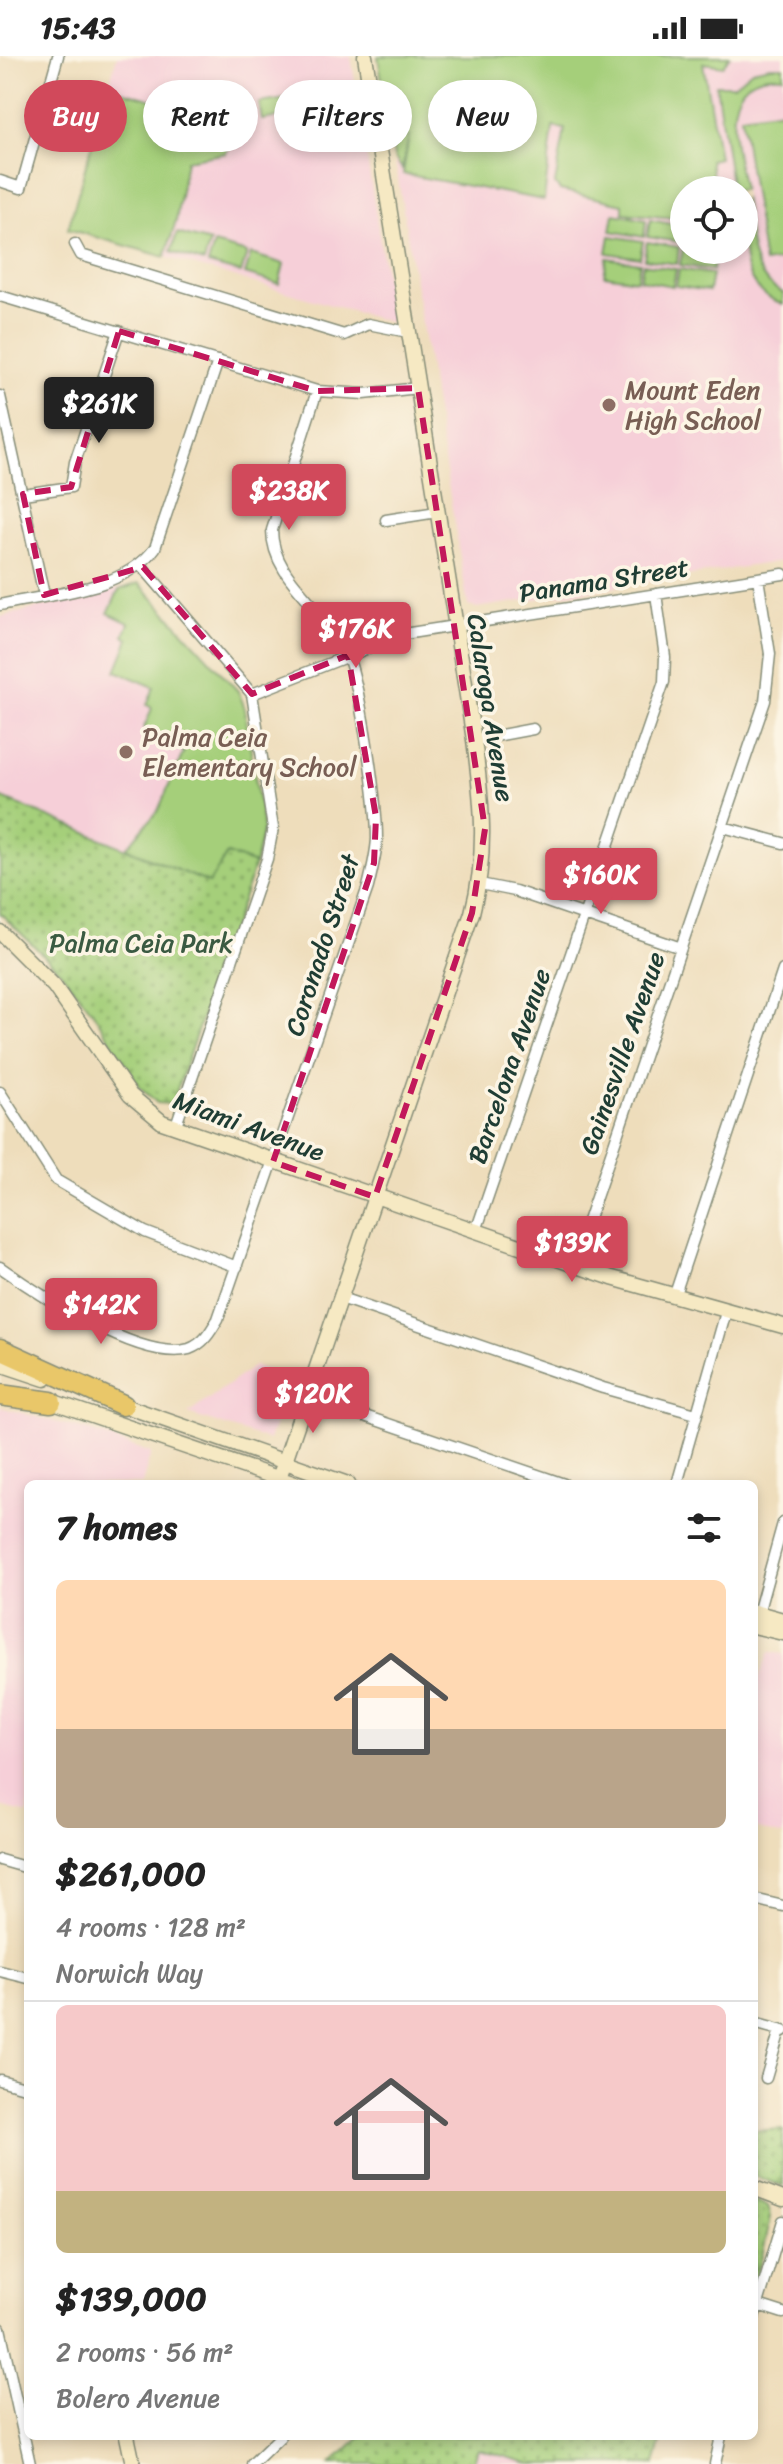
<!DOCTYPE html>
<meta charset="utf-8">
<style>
:root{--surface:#fff;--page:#f6f6f6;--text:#222;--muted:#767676;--line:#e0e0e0;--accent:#d1495b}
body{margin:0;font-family:Sriracha,sans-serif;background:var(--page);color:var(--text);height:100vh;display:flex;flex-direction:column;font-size:30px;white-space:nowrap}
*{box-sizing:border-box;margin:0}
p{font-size:26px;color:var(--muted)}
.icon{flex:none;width:44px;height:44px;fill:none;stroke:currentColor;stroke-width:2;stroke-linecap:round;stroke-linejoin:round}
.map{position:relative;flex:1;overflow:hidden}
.drawer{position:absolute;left:24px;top:1424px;width:734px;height:960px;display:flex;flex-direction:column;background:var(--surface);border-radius:12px;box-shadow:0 4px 12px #0003}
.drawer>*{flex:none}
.guide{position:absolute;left:24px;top:24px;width:736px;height:72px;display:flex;gap:16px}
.buttons{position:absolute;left:670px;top:120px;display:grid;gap:16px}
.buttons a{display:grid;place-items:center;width:88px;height:88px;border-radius:50%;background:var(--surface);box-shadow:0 4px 12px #0003;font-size:40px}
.price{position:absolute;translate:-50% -68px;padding:0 18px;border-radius:8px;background:var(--accent);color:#fff;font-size:26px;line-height:52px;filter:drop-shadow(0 2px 4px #0008)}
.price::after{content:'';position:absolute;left:50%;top:48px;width:24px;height:18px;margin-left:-12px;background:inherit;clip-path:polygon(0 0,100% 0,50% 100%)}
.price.on{background:#222;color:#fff}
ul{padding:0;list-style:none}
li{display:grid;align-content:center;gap:16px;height:424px;padding:0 32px}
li+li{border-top:2px solid var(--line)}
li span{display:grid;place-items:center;height:248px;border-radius:12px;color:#555}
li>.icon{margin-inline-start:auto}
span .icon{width:144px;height:144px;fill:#fffc;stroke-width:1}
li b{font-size:34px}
h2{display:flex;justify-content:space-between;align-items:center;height:96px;padding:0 32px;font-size:34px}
.chip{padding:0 28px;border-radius:36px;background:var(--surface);box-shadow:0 4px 12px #0003;font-size:28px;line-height:72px}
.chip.on{background:var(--accent);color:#fff}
.status{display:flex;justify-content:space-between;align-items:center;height:56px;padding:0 40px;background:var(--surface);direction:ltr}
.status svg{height:22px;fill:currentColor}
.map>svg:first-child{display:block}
.built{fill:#f6cfd8;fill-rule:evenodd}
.grass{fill:#a5cf7a;stroke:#628657;stroke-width:2}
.park{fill:url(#park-dots);stroke:#628657;stroke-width:2}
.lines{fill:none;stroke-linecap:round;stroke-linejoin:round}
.street-casing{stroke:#868d78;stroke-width:13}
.secondary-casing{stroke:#868d78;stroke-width:17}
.highway-casing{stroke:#868d78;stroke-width:23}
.street{stroke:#fff;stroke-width:10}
.secondary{stroke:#f6e9c3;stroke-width:14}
.highway{stroke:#e9c769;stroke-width:20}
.marked{fill:none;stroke:#c2185b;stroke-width:6;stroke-dasharray:16 10;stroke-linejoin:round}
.education-dot{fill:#8d6e63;stroke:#fcf5e5;stroke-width:3}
.labels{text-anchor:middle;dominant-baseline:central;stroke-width:7;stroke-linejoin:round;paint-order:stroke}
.education-label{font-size:26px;fill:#785e54;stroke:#fcf5e5;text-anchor:start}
.street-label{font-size:26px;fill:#1f3d34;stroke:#fcf5e5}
.park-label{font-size:26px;fill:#3a5a42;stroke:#fcf5e5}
</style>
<div class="status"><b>15:43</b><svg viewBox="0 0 49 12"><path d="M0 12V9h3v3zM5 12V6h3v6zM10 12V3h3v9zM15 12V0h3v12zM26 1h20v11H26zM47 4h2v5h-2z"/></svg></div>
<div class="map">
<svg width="783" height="2408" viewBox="0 0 783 2408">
<defs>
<pattern id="park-dots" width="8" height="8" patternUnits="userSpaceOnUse" patternTransform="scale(2)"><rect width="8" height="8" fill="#a5cf7a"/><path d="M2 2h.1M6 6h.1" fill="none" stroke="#86a965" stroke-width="1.8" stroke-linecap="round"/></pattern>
</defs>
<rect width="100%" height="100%" fill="#fcf5e5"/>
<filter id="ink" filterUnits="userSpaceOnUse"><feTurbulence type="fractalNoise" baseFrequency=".0125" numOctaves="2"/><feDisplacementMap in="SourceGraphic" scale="16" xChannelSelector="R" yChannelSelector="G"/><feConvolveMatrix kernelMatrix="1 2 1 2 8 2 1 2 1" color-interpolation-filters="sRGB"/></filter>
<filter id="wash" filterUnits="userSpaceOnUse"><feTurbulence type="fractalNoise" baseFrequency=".006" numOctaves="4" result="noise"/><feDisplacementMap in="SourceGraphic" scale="32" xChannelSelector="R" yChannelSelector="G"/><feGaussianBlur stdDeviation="1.8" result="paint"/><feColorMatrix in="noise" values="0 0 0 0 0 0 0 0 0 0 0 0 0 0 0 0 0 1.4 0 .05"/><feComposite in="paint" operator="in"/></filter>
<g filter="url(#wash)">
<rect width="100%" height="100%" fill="#edb"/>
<path class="built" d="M117,0h234l42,267 -325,-94z
M378,0h405v505l-307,47 -8,-2zM684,134h60v60h-60z
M139,527l99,108 6,15 19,134 -8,24 -28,-10 -18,30 -209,-87v-180z
M254,1310l38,12 -23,62 -81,-26z
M0,1351l93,25 58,21 -9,31h-114v330l-28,-7z
M769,1596l14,2v182l-29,-8v-138z
M477,2393l55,15h-59z"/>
<path class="grass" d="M378,0h352l-7,10 -20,-3 16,95 -9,2 5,30h-31v29l-61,-6v-9l-63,-14 -5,-6 10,-55 -12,-2 -9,73 -141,-26 6,-39 -7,34 -8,-12z
M770,10h13v10c-71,-6 -47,73 -40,114h-11l-16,-105h18l18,-15z
M108,31l127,37 -9,29 -40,7 -10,61 -11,36 -97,-28z
M287,43l3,16 -28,5 -3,-17z
M783,54v150l-19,3 -23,-147z
M744,141c6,35 3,79 39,96v11c-50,-17 -39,-65 -39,-107z
M614,158l32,6 -2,17 -33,-6z
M650,164l33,6 -3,16 -33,-5z
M177,177l33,9 -6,20 -33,-10z
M610,180l33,5 -3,17 -33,-5z
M647,186l32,5 -2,17 -33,-5z
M214,188l33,9 -6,20 -33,-9z
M683,192l32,5 -2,17 -33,-5z
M251,198l33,10 -5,20 -34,-10z
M607,202l33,5 -3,17 -33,-5z
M643,208l33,5 -3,17 -33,-6z
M679,213l33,5 -3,17 -33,-5z
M139,527l99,108 6,15 19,122 -8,36 -28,-10 -18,30 -83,-36 32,-37 26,-60 -35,-14 -5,-9 8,-20 -5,-3 7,-18 -38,-16 13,-32 -5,-3 5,-13 -21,-10 11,-23z"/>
<path class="park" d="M0,741l209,86 18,-29 28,10 -83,240 -15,-1 -16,-15 -49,-77 -32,-40 -60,-58z
M783,2073v57l-29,-10v-45z
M754,2144l14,7 3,10 -17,73z
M361,2380h302l-8,28h-123l-54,-15 -5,15h-142z"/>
</g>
<g filter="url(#ink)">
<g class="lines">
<g class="street-casing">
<path id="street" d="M0,125l21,7 37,-132
M75,188l6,11 263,80 24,-11 40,8
M0,240l317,95 47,3 54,-6
M0,340l44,199
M23,438l48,-7 4,-25 44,-131
M386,464l51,-8
M141,509l111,129 21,134 -6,31 -92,269
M0,549c49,-11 124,-14 155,-57l63,-187
M252,638l152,-60 379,-60
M474,684l59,-11
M723,771l60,16
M480,828l35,7 166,57
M0,1036l56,88 89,52 92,35
M476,1175l188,-549 1,-25 -9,-63
M573,1209l192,-564 5,-47 -12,-76
M0,1211c38,27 142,96 189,82 15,-5 22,-18 29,-30l150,-432c4,-16 8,-32 9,-48 0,-37 -17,-161 -33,-192 -20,-41 -72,-68 -72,-117l45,-139
M674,1241l109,-327
M341,1242l262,90 93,26
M306,1340l258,88
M677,1428l49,-172
M757,1561l26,-94
M0,1804l28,8
M754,1843l29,7
M0,1915l28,7
M754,1967l29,8
M766,2022l14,-48
M0,2024l28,8
M758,2249l25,8
M754,2261l29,-96
M0,2272l30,136
M252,2408l29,-28
M715,2408l6,-28"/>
</g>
<g class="secondary-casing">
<path id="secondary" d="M0,876l54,54 76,109 32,27 450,156 171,48
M0,1308l45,15
M42,1342l253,86
M114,1346l234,82
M277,1428l195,-571c16,-60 10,-113 2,-173l-109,-684
M754,1556l29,8
M754,1570l29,7
M754,2132l29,11
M127,2380l6,28"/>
</g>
<g class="highway-casing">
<path id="highway" d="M0,1293l123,56
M0,1339l51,7"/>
</g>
<use href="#street" class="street"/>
<use href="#secondary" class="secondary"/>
<use href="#highway" class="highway"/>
</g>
</g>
<path class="marked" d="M119,275l198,60 101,-3 67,441 -13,84 -97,284 -102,-35 101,-299 2,-46 -28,-162 -96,39 -109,-127 -99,28 -21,-101 48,-7z"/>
<g class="education-dot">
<circle cx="609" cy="349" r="8"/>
<circle cx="126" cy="696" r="8"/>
</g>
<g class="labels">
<g class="education-label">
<text x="625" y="334">Mount Eden<tspan x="625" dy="30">High School</tspan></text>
<text x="142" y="681">Palma Ceia<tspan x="142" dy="30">Elementary School</tspan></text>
</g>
<g class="street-label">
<text transform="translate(604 524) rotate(-9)">Panama Street</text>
<text transform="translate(491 652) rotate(81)">Calaroga Avenue</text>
<text transform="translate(322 889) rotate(-72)">Coronado Street</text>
<text transform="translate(622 997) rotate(-71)">Gainesville Avenue</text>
<text transform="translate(509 1010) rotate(-71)">Barcelona Avenue</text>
<text transform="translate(249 1070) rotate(20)">Miami Avenue</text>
</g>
<g class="park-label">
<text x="141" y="887">Palma Ceia Park</text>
</g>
</g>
</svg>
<div class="buttons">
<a><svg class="icon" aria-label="locate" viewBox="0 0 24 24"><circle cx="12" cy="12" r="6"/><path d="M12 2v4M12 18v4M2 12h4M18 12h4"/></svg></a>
</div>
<b class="price on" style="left:99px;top:389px">$261K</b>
<b class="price" style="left:289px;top:476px">$238K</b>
<b class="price" style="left:356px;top:614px">$176K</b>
<b class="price" style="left:601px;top:860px">$160K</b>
<b class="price" style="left:572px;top:1228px">$139K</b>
<b class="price" style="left:101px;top:1290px">$142K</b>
<b class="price" style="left:313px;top:1379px">$120K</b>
<div class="guide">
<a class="chip on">Buy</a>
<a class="chip">Rent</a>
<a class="chip">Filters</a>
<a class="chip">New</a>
</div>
<section class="drawer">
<h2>7 homes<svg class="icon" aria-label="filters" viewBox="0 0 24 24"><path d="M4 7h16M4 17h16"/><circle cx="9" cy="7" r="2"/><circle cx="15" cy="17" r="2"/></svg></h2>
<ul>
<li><span style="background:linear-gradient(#ffd9b3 60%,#b9a48a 0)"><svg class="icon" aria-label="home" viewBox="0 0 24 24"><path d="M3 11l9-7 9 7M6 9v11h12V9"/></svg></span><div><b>$261,000</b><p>4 rooms · 128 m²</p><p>Norwich Way</p></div></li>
<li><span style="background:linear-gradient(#f6c9c9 75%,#c2b280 0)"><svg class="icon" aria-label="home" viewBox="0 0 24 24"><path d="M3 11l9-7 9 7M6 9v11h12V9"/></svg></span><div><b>$139,000</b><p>2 rooms · 56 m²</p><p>Bolero Avenue</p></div></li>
</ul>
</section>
</div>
